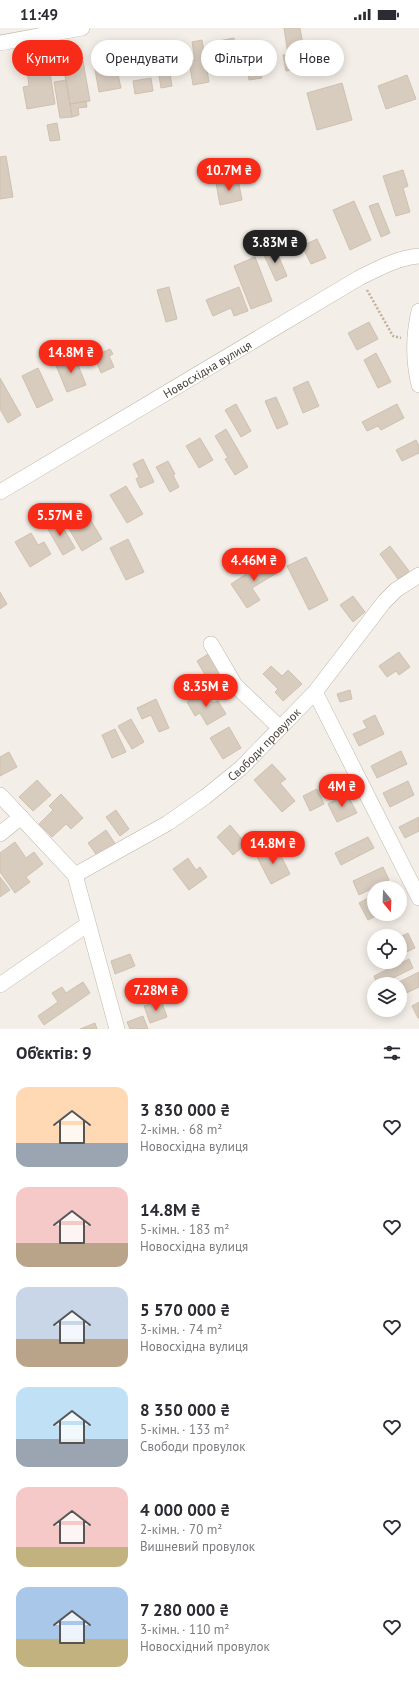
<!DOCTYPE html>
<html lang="uk">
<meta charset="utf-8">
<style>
:root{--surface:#fff;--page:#f7f7f7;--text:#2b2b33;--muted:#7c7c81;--accent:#f82b19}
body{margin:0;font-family:"PT Sans",sans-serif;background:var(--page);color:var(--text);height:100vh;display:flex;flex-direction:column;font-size:15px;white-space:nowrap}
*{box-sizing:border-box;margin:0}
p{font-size:13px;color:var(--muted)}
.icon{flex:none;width:22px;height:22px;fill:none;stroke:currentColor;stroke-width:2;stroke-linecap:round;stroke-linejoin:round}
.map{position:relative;height:1001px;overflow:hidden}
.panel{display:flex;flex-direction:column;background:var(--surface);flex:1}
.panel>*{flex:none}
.banner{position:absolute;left:12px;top:12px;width:395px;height:36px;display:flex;gap:8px}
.needle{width:26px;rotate:161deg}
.controls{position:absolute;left:367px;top:853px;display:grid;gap:8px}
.controls a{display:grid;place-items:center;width:40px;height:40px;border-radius:50%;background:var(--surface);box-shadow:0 2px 10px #0003;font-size:20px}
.price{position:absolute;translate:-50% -34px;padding:0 9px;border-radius:14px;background:var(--accent);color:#fff;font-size:13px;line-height:26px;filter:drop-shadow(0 1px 2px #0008)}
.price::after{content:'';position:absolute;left:50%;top:24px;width:12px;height:9px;margin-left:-6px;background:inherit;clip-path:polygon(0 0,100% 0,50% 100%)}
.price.on{background:#222;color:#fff}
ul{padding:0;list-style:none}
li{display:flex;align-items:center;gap:12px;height:100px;padding:0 16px}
li span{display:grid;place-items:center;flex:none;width:112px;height:80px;border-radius:12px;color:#555}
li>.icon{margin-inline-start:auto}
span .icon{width:48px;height:48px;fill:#fffc;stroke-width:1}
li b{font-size:17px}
h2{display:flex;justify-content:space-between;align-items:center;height:48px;padding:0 16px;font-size:17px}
.pill{padding:0 14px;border-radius:18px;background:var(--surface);box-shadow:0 2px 10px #0003;font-size:14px;line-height:36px}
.pill.on{background:var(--accent);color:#fff}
.status{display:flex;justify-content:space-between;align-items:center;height:28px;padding:0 20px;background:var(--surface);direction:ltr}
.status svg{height:11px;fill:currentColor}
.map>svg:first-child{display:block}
.building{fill:#d8ccbf;stroke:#cfc1af}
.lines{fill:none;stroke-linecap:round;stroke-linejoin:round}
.minor-casing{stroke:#beb5a9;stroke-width:16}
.path{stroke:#c0b09b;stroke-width:2.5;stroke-dasharray:2 2;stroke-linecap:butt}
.minor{stroke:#fff;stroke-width:15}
.labels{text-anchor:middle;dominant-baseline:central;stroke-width:3.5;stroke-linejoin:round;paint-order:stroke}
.street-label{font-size:12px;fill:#463e36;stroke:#fff}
</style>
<div class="status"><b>11:49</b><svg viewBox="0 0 49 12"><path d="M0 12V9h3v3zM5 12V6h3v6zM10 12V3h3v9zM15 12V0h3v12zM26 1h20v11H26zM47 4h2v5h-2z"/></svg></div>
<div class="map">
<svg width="419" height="1001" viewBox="0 0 419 1001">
<rect width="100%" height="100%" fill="#f3eee7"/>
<path class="building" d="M284,0h16l7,40 -21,3 -3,-16 5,-1z
M234,10l5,30 -15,2 -5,-29z
M202,12l7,42 -16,3 -4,-24 6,-1 -3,-18z
M257,24l5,26 -13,2 -4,-25z
M83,33l7,40 -20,3 -7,-39z
M110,34l2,9 5,-1 4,18 -22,4 -5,-28z
M168,34l4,24 -11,2 -4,-24z
M49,38l6,38 -28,5 -4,-22 6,-1 -2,-16z
M407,47l9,24 -30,10 -8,-23z
M151,50l2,13 -18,3 -2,-13z
M66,52l6,37 -12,1 -6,-36z
M342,55l10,37 -35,10 -10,-37z
M86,73l1,6 -9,1 1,7 -7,2 -2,-13z
M57,95l3,17 -10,1 -3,-16z
M6,128l7,41 -13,2v-42z
M403,142l5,16 -5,2 7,24 -14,4 -13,-40z
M238,151l4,21 -22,5 -4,-22z
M354,173l17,39 -21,10 -17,-40z
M378,175l12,30 -9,4 -12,-31z
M317,211l9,19 -15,6 -9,-18z
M275,220l12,28 -11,5 -13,-28z
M255,229l17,44 -21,8 -17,-43z
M169,259l8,32 -11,3 -9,-32z
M239,259l9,24 -14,5 -3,-8 -18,8 -7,-16z
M369,294l9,17 -21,11 -9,-17z
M110,321l3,5 -4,2 5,11 -13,6 -7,-17z
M376,325l15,29 -13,6 -14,-28z
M74,327l12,30 -19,7 -12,-29z
M38,340l15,32 -16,8 -15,-32z
M0,350l21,37 -13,8 -8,-14z
M308,353l11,25 -16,7 -10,-25z
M276,369l12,27 -11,5 -12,-28z
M236,376l15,27 -10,6 -16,-27z
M397,376l7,14 -23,12 -3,-4 -11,5 -5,-9z
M226,401l22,38 -13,8 -10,-16 3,-1 -13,-22z
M200,410l13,22 -14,8 -13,-22z
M416,412l3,6v7l-17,8 -6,-11z
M143,431l11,23 -14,6 -4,-9 3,-2 -6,-13z
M168,433l7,13 -2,1 6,12 -9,5 -14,-25z
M126,458l17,28 -16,9 -17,-28z
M77,478l9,15 4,-2 12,20 -20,12 -21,-36z
M58,491l17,29 -12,7 -17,-29z
M31,505l7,12 6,-3 7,12 -21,13 -15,-25z
M128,511l16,33 -18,8 -16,-32z
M390,518l19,25 -11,8 -18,-25z
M306,529l22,43 -19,10 -22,-44z
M271,530l9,13 -28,17 8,12 -13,8 -16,-24z
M0,564l7,12 -7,5z
M353,568l12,16 -12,10 -13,-17z
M399,624l11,15 -11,8 -3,-4 -9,6 -8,-11z
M210,625l20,34 -13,8 -20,-34z
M271,638l11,10 6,-6 14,14 -19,17 -8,-9 3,-3 -15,-15z
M350,662l2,9 -12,3 -3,-8z
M206,663l7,12 5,-2 8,13 -19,11 -7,-12 -5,3 -8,-14z
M156,671l13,29 -10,4 -8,-17 -9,4 -5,-11z
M375,687l9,19 -25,12 -6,-12 14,-6 -4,-7z
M131,691l13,23 -12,7 -14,-23z
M229,699l12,21 -18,11 -13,-21z
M115,701l11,23 -14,6 -10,-23z
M401,723l6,13 -30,14 -6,-12z
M9,724l8,15 -17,9v-19z
M272,736l14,15 -6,4 15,18 -13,11 -28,-32z
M37,752l14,15 -18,16 -14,-14z
M408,753l6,14 -24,12 -7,-14z
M317,761l7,15 -14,7 -7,-15z
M61,766l22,24 -12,11 -5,-5 -14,13 -13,-13 14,-14 -4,-4z
M347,766l10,19 -20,9 -9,-18z
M116,782l13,19 -9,7 -14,-19z
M419,789v14l-14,7 -6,-11z
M230,797l16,19 -13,11 -16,-18z
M106,802l10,15 -18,12 -10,-14z
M368,809l6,11 -33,17 -6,-12z
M15,814l11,16 8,-6 9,12 -17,13 4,5 -15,11 -15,-21v-19z
M276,818l14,28 -19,10 -15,-29z
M188,830l8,12 4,-3 7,10 -18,13 -16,-21z
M383,839l6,13 -30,15 -6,-14z
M0,849l10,13 -10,7z
M374,867v19h6l-12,6 -9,-17z
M408,905l7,15 -15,7v-18z
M130,926l5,12 -20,8 -4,-13z
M409,931l4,9 -32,16h-4l-3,-8z
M419,944v15l-19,9v-12h-5z
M83,954l7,11 -46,32 -6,-9 20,-14 -6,-9 10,-6 4,6z
M161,972l6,17 -17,6 -6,-17z
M419,974v16h-1l-6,-12z
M143,988l5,13h-18l-3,-7z
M95,995l2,6h-17z"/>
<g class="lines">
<g class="minor-casing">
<g id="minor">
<path d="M0,15l82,-15"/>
<path d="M419,283c-6,26 -6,49 0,74"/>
<path id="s1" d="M0,464l359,-214c20,-10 38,-20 60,-22"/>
<path d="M211,616l24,41 45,43"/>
<path d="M315,664l104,206"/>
<path d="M0,767l75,80 42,154"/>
<path d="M0,806l21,-17"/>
<path id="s2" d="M75,847l93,-52 37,-26 36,-29 74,-76 69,-90 12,-12 23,-15"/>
<path d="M0,957l88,-61"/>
</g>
</g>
<path class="path" d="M367,262l26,46 8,2"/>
<use href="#minor" class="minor"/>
</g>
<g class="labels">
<g class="street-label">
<text stroke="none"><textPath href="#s1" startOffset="241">Новосхідна вулиця</textPath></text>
<text stroke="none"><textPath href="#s2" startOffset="231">Свободи провулок</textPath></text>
</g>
</g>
</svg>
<div class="controls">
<a><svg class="needle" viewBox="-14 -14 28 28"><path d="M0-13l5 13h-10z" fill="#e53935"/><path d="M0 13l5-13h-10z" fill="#7c7c81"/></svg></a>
<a><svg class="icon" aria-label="locate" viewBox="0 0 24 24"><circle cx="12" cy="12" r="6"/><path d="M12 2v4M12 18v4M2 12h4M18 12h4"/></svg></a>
<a><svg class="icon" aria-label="layers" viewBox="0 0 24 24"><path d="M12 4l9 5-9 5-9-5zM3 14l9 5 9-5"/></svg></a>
</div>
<b class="price" style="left:229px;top:164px">10.7M ₴</b>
<b class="price on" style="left:275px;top:236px">3.83M ₴</b>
<b class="price" style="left:71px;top:346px">14.8M ₴</b>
<b class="price" style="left:60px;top:509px">5.57M ₴</b>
<b class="price" style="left:254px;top:554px">4.46M ₴</b>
<b class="price" style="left:206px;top:680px">8.35M ₴</b>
<b class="price" style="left:342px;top:780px">4M ₴</b>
<b class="price" style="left:273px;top:837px">14.8M ₴</b>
<b class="price" style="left:156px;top:984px">7.28M ₴</b>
<div class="banner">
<a class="pill on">Купити</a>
<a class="pill">Орендувати</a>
<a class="pill">Фільтри</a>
<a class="pill">Нове</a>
</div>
</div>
<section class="panel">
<h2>Об’єктів: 9<svg class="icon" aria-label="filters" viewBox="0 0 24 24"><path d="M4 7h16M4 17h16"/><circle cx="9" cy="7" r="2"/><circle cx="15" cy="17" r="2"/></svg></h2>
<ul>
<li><span style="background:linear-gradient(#ffd9b3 70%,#9aa5b1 0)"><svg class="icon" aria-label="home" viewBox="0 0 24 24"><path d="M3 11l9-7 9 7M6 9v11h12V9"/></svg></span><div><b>3 830 000 ₴</b><p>2-кімн. · 68 m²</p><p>Новосхідна вулиця</p></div><svg class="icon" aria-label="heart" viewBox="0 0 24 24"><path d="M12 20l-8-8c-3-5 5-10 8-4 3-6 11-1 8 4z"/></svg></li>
<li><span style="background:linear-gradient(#f6c9c9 70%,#b9a48a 0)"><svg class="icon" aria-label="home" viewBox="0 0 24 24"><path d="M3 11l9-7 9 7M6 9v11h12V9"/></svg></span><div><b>14.8M ₴</b><p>5-кімн. · 183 m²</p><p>Новосхідна вулиця</p></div><svg class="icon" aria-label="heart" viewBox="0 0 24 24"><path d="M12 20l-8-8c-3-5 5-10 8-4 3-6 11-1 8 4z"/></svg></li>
<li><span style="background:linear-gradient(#c9d6e8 65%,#b9a48a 0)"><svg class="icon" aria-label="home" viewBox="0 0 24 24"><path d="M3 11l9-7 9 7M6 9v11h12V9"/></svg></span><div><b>5 570 000 ₴</b><p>3-кімн. · 74 m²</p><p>Новосхідна вулиця</p></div><svg class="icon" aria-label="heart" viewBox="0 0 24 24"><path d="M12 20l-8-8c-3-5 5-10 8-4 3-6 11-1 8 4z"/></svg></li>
<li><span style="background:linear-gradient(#bfe0f5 65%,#9aa5b1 0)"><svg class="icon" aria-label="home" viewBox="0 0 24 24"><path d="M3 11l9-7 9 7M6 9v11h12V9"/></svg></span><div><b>8 350 000 ₴</b><p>5-кімн. · 133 m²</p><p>Свободи провулок</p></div><svg class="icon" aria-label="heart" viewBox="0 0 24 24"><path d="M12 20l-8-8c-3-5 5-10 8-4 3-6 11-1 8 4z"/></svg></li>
<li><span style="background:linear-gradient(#f6c9c9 75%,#c2b280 0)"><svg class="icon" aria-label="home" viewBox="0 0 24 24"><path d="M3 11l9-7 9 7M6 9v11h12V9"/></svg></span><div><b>4 000 000 ₴</b><p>2-кімн. · 70 m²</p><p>Вишневий провулок</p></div><svg class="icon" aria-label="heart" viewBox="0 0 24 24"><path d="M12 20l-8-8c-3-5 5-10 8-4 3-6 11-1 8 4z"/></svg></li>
<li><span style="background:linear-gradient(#a9c7e8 65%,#c2b280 0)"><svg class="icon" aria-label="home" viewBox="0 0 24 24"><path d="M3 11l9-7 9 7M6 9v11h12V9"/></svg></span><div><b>7 280 000 ₴</b><p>3-кімн. · 110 m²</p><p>Новосхідний провулок</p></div><svg class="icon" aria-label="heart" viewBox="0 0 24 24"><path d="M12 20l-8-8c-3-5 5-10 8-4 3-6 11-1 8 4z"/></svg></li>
</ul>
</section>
